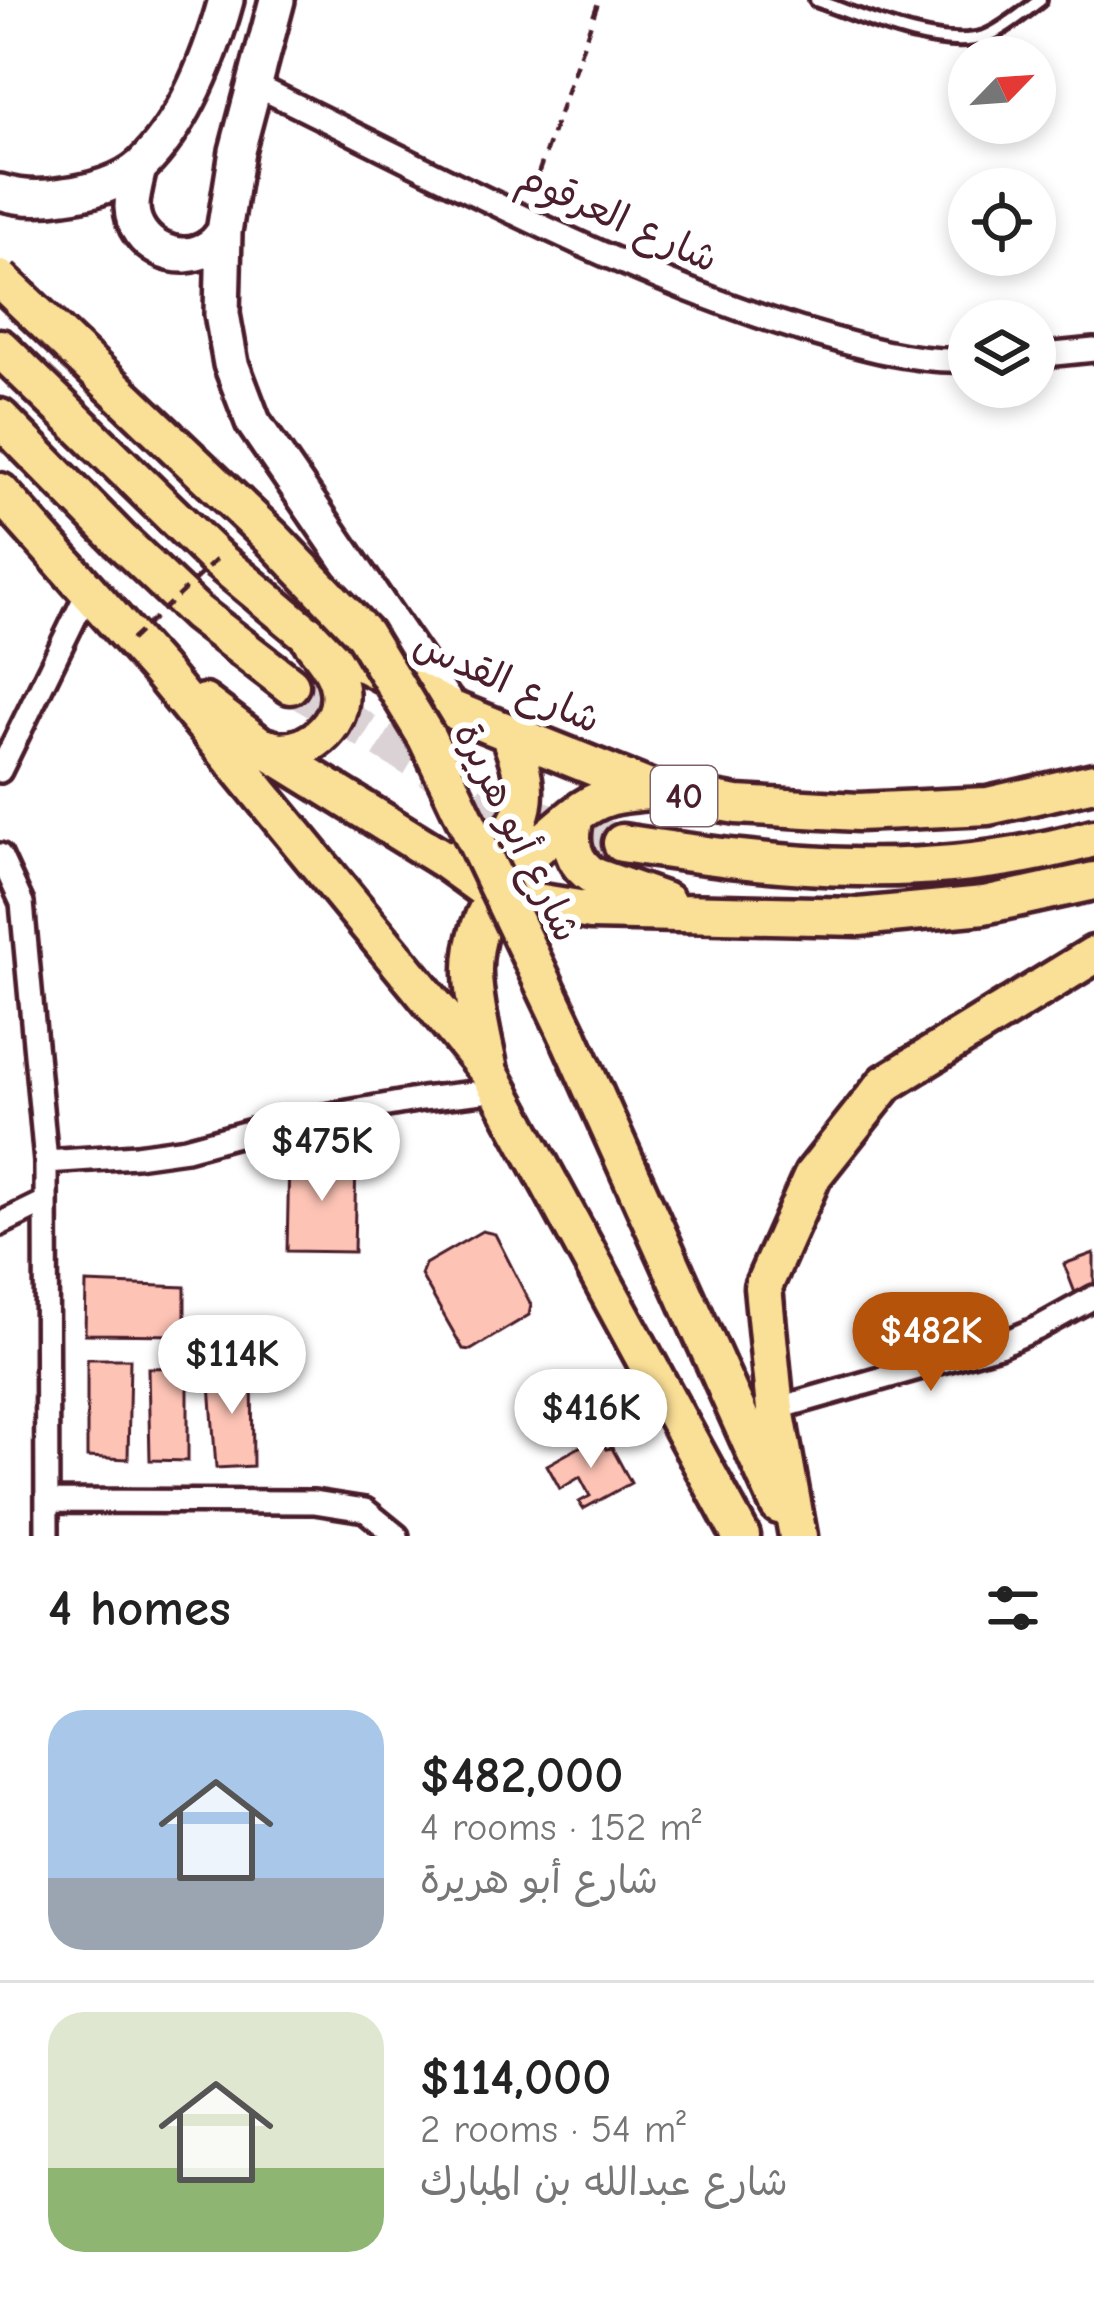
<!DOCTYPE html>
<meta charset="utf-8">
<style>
:root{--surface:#fff;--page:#f2f2f2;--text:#222;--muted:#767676;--line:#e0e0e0;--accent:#b45309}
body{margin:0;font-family:"Comic Neue","Playpen Sans Arabic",sans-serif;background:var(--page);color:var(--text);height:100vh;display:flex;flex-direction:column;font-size:45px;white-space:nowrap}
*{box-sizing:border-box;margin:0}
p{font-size:39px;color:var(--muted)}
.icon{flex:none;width:66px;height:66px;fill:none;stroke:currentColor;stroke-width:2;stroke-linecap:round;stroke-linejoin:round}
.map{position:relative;height:1536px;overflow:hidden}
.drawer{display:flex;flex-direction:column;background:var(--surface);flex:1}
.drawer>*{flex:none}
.needle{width:78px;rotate:65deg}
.tools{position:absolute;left:948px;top:36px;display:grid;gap:24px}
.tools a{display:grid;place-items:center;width:108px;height:108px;border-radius:50%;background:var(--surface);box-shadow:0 6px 18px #0003;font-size:60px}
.price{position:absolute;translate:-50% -102px;padding:0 27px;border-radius:42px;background:#fff;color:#222;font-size:39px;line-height:78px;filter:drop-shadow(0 3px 6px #0008)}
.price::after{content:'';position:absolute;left:50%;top:72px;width:36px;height:27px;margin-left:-18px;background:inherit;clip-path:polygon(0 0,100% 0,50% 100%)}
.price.active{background:var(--accent);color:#fff}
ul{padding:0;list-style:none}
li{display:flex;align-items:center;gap:36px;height:300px;padding:0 48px}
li+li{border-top:3px solid var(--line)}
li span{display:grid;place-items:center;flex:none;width:336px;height:240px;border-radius:36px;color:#555}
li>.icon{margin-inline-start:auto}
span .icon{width:144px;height:144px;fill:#fffc;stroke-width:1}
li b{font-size:51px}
h2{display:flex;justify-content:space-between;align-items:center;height:144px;padding:0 48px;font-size:51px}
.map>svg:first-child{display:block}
.building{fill:#fdc3b5;stroke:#4a1f2b;stroke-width:3}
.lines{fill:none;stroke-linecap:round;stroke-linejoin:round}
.trunk-tunnel{stroke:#dbd2d5;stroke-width:36;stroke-dasharray:36 18;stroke-linecap:butt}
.service-casing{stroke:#4a1f2b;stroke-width:20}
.minor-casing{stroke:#4a1f2b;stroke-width:30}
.secondary-casing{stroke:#4a1f2b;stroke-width:42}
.trunk-casing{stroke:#4a1f2b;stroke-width:45}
.path{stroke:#4a1f2b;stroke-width:4.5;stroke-dasharray:12 9;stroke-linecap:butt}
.service{stroke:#fff;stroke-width:10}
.minor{stroke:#fff;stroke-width:21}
.secondary{stroke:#fff;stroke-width:33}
.trunk{stroke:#fadf96;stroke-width:36}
.trunk-bridge-casing{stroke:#4a1f2b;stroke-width:45;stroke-linecap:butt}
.path-bridge{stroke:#4a1f2b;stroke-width:4.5;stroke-dasharray:12 9;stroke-linecap:butt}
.trunk-bridge{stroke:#fadf96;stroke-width:36}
.labels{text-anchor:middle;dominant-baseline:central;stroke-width:12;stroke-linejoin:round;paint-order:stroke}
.shield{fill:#fff;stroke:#80626b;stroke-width:3}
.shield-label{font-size:36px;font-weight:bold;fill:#4a1f2b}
.street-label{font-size:39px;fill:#4a1f2b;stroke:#fff}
</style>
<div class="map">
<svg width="1094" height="1536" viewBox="0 0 1094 1536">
<rect width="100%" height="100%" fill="#fff"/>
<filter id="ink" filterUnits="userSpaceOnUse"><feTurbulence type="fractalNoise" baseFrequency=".00833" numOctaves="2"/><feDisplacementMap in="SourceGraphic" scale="24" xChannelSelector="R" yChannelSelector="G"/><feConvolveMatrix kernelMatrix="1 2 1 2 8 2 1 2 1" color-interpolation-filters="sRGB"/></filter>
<g filter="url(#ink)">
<path class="building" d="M289,1157l67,1 -2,94 -67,-1z
M482,1231l13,3 36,71 -2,10 -58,35 -8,-1 -42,-74 4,-11z
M1094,1253v39l-17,6 -13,-34z
M86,1283l99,4v48l-100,-1z
M87,1359h43l-2,100 -41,-2z
M188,1367v94l-38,-1 -2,-92z
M209,1370h43l1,96 -37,2z
M599,1436l7,13 6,-1 19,35 -48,26 -4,-7 11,-6 -10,-19 -20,12 -13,-24z"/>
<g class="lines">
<path class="trunk-tunnel" d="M290,685l192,116 140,42"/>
<g class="service-casing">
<path id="service" d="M816,0c44,16 121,51 168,37 16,-5 42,-26 56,-37"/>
</g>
<g class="minor-casing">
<path id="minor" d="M255,85c175,85 358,186 544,244 54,16 113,34 170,31
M1035,356l59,-6
M0,771l88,-180
M0,855l22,48 24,259 1,374
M46,1162l90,-6 50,-7 88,-24 148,-26 78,-9
M0,1224l45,-22
M775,1409l224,-64 39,-17 56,-31
M47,1501l267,1 51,8 32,26"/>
</g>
<g class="secondary-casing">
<path id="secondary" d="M277,0l-40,151 -13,81 -2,82 9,50 22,58 197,287
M139,168c-3,13 -7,27 -7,39 1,38 48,62 79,39 5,-3 9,-9 13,-14
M0,192c22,7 42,7 64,3 25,-3 59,-12 78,-30 43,-43 68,-107 84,-165"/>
</g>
<g class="trunk-casing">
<path id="trunk" d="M0,348l217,211 88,73 145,77 202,81 85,15 121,7 130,-6 106,-24
M0,418l120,122 77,73 93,72
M0,492l158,177 331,403 252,464
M204,703l58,44 181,112 50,36 98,16 268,6 125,-12 110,-24
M263,747c6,1 12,4 18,4 33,0 63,-29 58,-62 -2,-18 -17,-35 -28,-49
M649,791c-32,3 -48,4 -74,24 -6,26 -5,47 20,62l71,25
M622,843c162,25 311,41 472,-5
M452,859c39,-2 72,-25 72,-68 0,-19 -9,-40 -15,-58
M569,1037l210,468
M488,1066c-6,-30 -14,-61 -15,-92 -2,-72 51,-117 102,-159
M798,1536l-23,-127 -12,-122 50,-112 73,-92 208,-128"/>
</g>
<path class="path" d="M531,194l68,-194"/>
<use href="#service" class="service"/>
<use href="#minor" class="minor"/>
<use href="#secondary" class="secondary"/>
<use href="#trunk" class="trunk"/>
<g class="trunk-bridge-casing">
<path id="trunk-bridge" d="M0,279l273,260 91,95 63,104 142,299"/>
</g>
<path class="path-bridge" d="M131,640l86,-81"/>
<use href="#trunk-bridge" class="trunk-bridge"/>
</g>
</g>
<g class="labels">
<rect class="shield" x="651" y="766" width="66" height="60" rx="9"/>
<g class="shield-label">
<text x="684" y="796">40</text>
</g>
<g class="street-label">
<text transform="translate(618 218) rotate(24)">شارع العرقوم</text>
<text transform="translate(507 682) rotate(24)">شارع القدس</text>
<text transform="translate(517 832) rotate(64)">شارع أبو هريرة</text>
</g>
</g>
</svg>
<div class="tools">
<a><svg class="needle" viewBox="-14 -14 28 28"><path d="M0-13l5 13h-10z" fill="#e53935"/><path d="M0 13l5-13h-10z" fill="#767676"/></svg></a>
<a><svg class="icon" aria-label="locate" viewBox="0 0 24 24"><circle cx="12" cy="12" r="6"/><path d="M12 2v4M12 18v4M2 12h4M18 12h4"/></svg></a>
<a><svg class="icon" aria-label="layers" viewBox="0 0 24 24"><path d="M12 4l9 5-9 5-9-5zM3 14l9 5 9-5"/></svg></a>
</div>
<b class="price" style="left:322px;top:1204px">$475K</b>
<b class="price active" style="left:931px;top:1394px">$482K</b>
<b class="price" style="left:232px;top:1417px">$114K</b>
<b class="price" style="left:591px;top:1471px">$416K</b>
</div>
<section class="drawer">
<h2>4 homes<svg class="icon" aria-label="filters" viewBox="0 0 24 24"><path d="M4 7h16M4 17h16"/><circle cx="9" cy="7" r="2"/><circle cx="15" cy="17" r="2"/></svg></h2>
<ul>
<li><span style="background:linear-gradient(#a9c7e8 70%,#9aa5b1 0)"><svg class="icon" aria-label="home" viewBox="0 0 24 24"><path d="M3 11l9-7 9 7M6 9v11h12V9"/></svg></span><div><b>$482,000</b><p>4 rooms · 152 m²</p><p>شارع أبو هريرة</p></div></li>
<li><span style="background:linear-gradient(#dfe7d0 65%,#8fb573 0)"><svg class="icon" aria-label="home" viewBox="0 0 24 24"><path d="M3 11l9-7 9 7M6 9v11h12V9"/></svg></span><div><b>$114,000</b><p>2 rooms · 54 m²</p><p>شارع عبدالله بن المبارك</p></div></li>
</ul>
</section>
